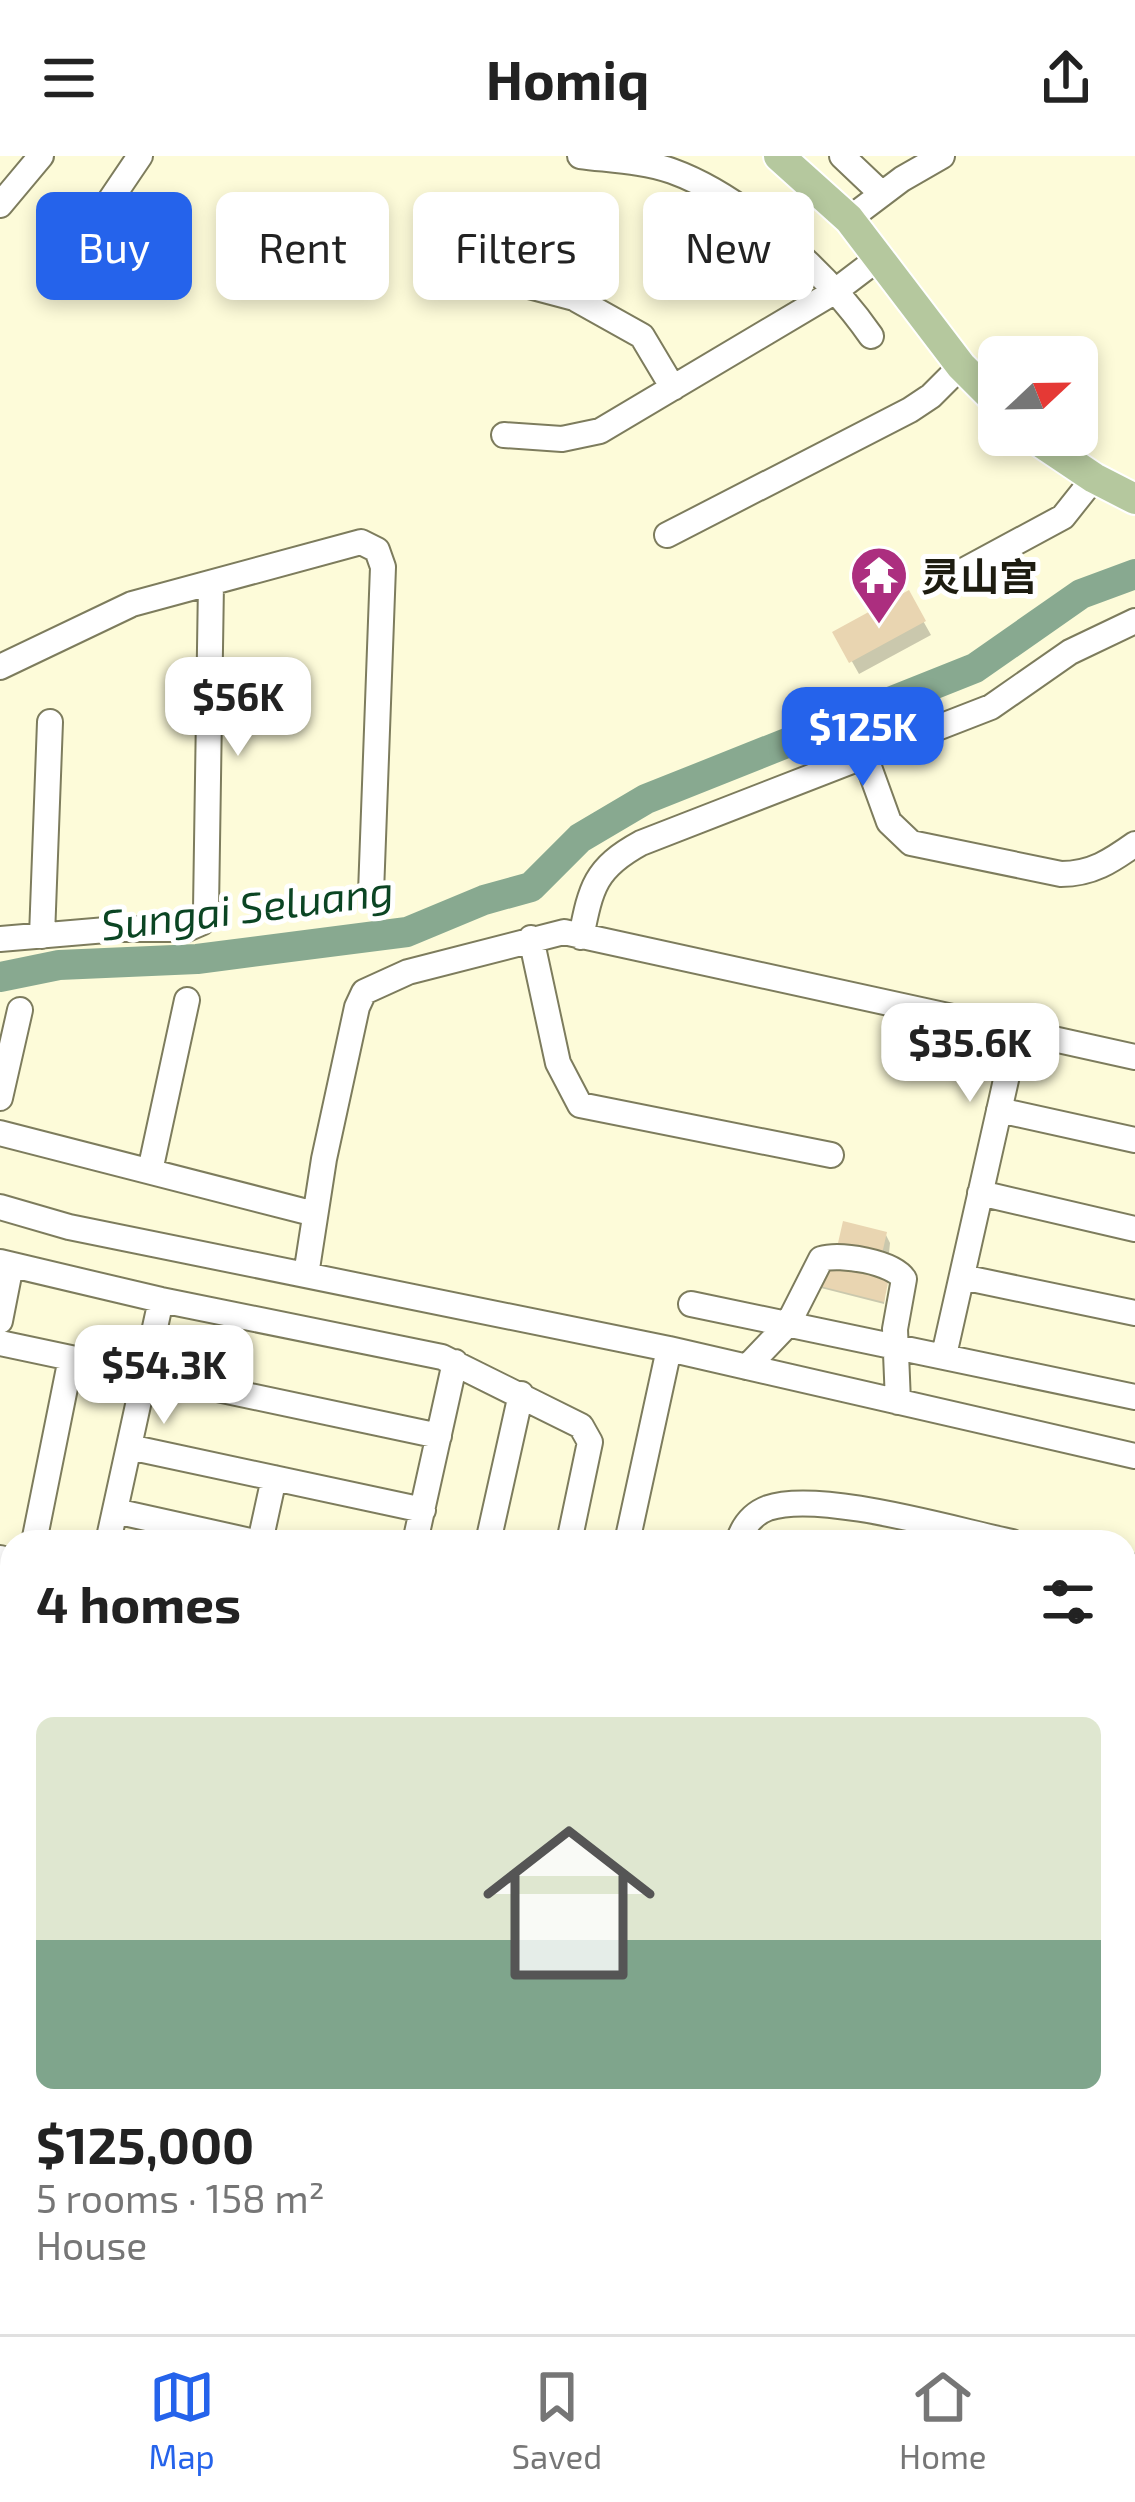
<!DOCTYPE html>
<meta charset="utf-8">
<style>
:root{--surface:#fff;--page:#f2f2f2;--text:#222;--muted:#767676;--line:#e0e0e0;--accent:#2563eb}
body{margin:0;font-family:"Exo 2","Noto Sans SC",sans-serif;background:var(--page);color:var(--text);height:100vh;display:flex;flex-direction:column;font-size:45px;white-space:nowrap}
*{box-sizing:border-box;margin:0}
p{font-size:39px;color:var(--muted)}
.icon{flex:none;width:66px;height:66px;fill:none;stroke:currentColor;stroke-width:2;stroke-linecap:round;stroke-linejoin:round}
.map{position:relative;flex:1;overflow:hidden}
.panel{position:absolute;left:0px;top:1374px;width:1137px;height:804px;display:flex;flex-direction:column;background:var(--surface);border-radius:36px 36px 0 0;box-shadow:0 6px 18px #0003}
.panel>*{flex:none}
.hud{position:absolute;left:36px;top:36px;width:1065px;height:108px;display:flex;gap:24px}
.needle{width:78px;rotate:68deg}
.buttons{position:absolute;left:978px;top:180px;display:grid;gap:24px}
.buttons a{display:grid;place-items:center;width:120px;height:120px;border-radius:18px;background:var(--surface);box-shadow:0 6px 18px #0003;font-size:60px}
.price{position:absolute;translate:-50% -102px;padding:0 27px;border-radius:24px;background:#fff;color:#222;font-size:39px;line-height:78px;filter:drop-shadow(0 3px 6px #0008)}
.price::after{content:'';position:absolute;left:50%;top:72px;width:36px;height:27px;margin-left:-18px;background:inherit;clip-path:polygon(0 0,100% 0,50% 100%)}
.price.on{background:var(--accent);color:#fff}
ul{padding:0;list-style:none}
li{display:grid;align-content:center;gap:24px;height:636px;padding:0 36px}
li span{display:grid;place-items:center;height:372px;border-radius:18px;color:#555}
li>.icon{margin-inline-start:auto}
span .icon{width:216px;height:216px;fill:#fffc;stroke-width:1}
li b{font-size:51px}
h2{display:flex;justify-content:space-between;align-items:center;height:144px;padding:0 36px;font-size:51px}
.pill{padding:0 42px;border-radius:18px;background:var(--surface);box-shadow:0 6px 18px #0003;font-size:42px;line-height:108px}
.pill.on{background:var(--accent);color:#fff}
header{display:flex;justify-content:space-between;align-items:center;height:156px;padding:0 36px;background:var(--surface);font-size:54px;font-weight:700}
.menu{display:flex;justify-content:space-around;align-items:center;height:168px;border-top:3px solid var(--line);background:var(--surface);font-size:33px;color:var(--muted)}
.menu a{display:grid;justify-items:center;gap:6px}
.menu .on{color:var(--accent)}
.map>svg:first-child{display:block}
.shadow{fill:#0003}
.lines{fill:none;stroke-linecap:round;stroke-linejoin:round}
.river{stroke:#88a990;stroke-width:30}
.building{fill:#e9d5b1}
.minor-casing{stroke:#7d7c5d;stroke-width:28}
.major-casing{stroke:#fff;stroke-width:34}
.minor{stroke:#fff;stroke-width:24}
.major{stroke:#b5c89e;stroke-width:30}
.labels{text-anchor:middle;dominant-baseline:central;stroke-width:10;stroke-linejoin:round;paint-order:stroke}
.poi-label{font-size:39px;font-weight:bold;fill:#1d1c10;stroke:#fff;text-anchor:start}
.water-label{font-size:42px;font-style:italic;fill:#0b4523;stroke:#fff}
</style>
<header><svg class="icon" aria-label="menu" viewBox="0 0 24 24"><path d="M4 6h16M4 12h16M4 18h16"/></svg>Homiq<svg class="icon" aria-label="share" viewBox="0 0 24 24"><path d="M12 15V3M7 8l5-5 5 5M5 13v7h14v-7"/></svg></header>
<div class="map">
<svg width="1135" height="2178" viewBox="0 0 1135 2178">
<rect width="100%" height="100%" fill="#fdfbd9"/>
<path class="shadow" d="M908,438l23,41 -72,39 -23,-41z
M886,1079l4,8 -6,61 -63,-16 -2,-3z"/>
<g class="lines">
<path class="river" d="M0,821l59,-12 138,-6 210,-27 77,-32 47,-13 49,-49 66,-39 329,-131 106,-74 54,-20"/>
</g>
<path class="building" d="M909,434l17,31 -77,42 -17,-31z
M843,1065l44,11 -10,44 12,2 -5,24 -68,-17 17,-20z"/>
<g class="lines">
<g class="minor-casing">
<path id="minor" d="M580,0c31,4 63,5 92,15 72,26 156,103 199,165
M842,0l40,38
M0,49l41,-49
M849,63l53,-40 40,-23
M94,68l46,-68
M495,121l79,21 68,38 31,52
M504,279l58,4 38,-8 234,-139 46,-35
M667,379l243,-125 21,-14 30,-30
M959,417l104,-56 31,-39
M0,511l132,-63 229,-62 16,8 6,17 -12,326
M865,600l24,66 22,21 150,31c31,0 50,-13 74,-30
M42,780l8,-214
M581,781c10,-50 14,-69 60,-94l350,-136 79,-55 65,-31
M531,782l27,125 22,42 251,50
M0,783l118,-10h69l14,-6 5,-14 5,-326
M0,942l20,-88
M999,954l136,30
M0,977l315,81
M150,1015l37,-171
M980,1037l155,36
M0,1051l69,20 600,122 466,107
M0,1106l161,38 281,57 139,69 9,16 -21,100
M306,1119l18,-116 33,-152 7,-15 44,-20 156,-40 453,99
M962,1121l173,36
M691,1148l444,93
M0,1165l11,-56
M0,1187l439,93
M944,1199l73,-324 118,26
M747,1211l41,-43 33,-65c19,-6 72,3 83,20l-9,50 3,73
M129,1291l294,63
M115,1355l140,31
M34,1386l37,-184
M108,1386l53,-242
M260,1386l14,-64
M415,1386l40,-180
M488,1386l33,-148
M627,1386l42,-193
M738,1386c5,-16 14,-28 30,-34 52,-18 186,22 244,34
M0,1402l12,3
M1125,1409l10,2
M0,1474l12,2
M0,1557l12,2
M1125,1780l10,2
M0,2064l12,9
M59,2167l1,-1
M104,2178l17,-12
M897,2178l39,-9"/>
</g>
<g class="major-casing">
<path id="major" d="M779,0l70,63 112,147 38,38
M1030,279l64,43 41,21"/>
</g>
<use href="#minor" class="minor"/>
<use href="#major" class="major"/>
</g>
<defs>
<g id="temple-pin" transform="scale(3)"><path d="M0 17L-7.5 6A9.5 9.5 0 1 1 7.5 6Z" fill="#ac2e7f" stroke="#fff"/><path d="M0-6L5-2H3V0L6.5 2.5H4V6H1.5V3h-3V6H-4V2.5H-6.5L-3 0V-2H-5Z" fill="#fff"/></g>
</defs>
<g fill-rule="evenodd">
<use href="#temple-pin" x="879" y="419"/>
</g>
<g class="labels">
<g class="poi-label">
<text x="921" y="419">灵山宫</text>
</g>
<g class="water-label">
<text transform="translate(247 750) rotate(-7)">Sungai Seluang</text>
</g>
</g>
</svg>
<div class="buttons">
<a><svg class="needle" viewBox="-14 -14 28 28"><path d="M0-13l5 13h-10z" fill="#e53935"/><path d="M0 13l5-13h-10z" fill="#767676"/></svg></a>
</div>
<b class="price" style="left:238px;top:603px">$56K</b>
<b class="price on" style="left:863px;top:633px">$125K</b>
<b class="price" style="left:970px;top:949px">$35.6K</b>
<b class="price" style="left:164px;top:1271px">$54.3K</b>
<div class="hud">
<a class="pill on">Buy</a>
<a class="pill">Rent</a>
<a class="pill">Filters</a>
<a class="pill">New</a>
</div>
<section class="panel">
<h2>4 homes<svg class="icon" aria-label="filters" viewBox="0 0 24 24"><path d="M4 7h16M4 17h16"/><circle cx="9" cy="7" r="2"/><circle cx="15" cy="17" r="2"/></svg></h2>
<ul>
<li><span style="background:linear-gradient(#dfe7d0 60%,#7fa58c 0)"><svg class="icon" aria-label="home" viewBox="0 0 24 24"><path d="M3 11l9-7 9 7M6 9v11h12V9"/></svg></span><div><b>$125,000</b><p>5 rooms · 158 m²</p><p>House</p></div></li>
</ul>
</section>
</div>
<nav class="menu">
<a class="on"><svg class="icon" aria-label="map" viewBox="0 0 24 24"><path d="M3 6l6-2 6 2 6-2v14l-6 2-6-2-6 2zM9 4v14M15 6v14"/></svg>Map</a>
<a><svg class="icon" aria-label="saved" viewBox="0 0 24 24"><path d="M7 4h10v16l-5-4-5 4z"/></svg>Saved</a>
<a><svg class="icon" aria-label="home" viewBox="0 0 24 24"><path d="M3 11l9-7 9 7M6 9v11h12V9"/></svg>Home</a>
</nav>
